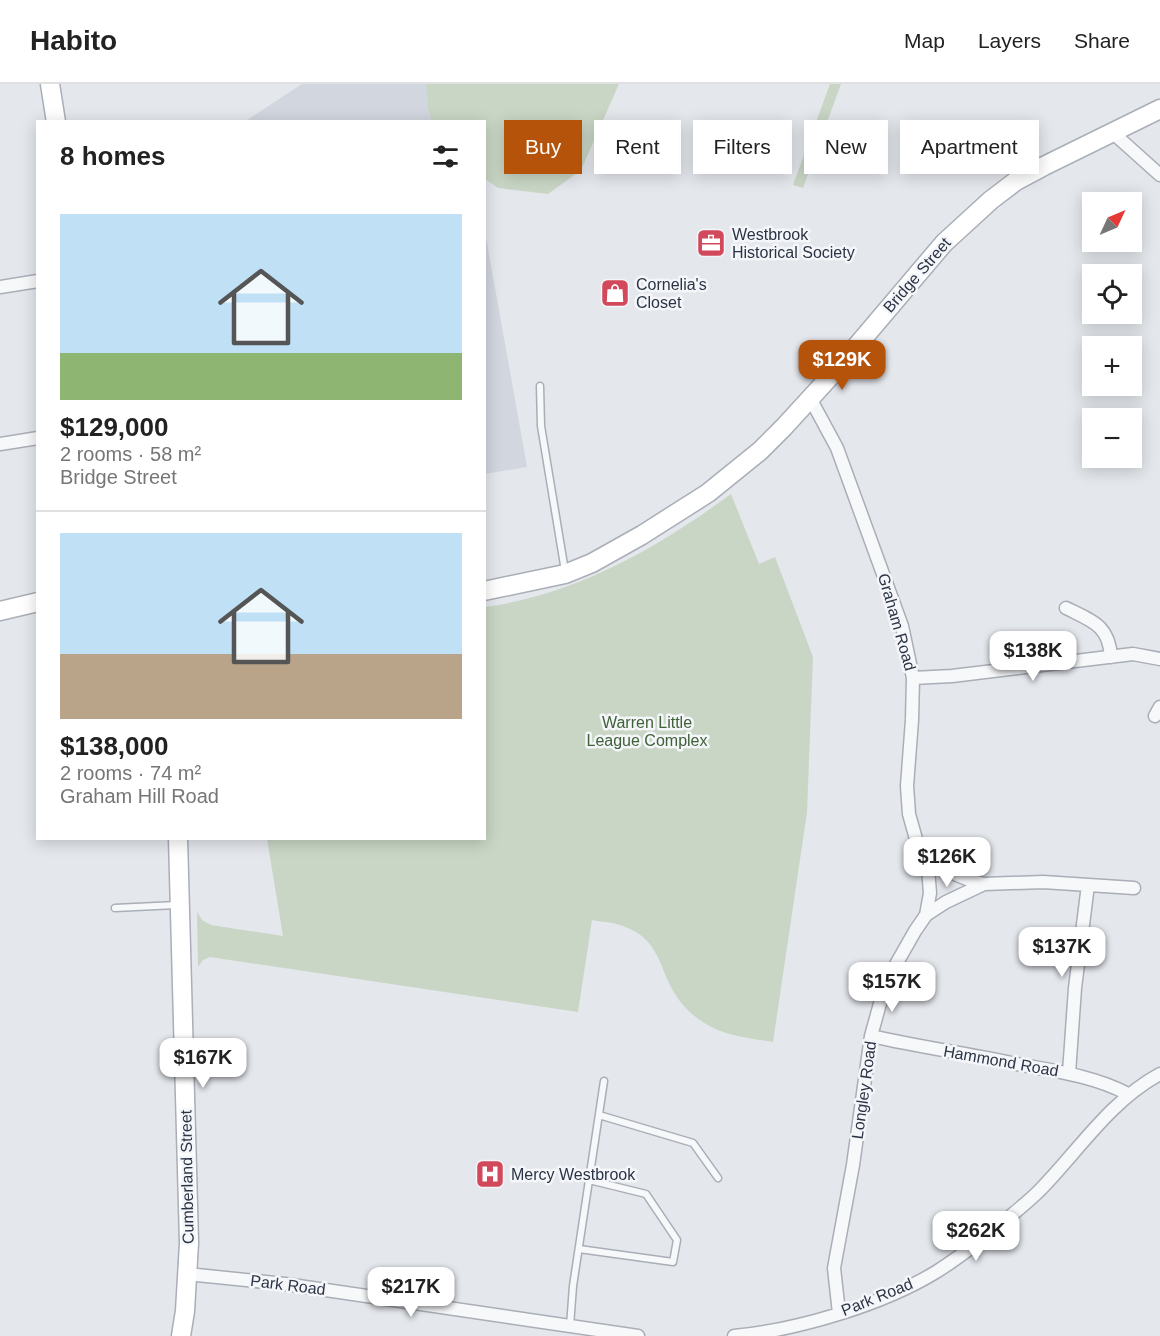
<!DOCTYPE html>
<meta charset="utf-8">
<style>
:root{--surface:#fff;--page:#f6f6f6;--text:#222;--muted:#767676;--line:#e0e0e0;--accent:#b45309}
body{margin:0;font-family:Arial,sans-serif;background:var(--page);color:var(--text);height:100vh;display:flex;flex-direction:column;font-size:22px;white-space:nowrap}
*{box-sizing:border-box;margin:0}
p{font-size:20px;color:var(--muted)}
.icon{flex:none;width:33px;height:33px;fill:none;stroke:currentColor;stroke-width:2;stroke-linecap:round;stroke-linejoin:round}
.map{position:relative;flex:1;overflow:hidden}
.details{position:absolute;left:36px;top:36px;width:450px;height:720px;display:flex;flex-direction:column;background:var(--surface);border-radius:0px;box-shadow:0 3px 15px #0003}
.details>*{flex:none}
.banner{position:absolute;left:504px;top:36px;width:566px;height:54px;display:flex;gap:12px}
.needle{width:39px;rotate:46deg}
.buttons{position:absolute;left:1082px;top:108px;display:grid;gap:12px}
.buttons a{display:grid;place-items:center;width:60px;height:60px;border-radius:0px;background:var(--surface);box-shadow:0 3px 15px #0003;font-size:30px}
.price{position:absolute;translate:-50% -51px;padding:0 14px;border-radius:12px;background:#fff;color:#222;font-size:20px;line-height:39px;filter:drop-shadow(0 2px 3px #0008)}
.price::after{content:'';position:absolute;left:50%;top:36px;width:18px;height:14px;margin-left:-9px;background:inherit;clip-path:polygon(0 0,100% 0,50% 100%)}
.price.current{background:var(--accent);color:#fff}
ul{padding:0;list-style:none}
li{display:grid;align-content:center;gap:12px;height:318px;padding:0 24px}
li+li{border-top:2px solid var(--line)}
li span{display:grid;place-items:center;height:186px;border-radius:0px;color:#555}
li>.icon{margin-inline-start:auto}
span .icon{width:108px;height:108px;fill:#fffc;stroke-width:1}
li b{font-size:26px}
h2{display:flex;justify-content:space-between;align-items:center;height:72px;padding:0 24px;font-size:26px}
.tag{padding:0 21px;border-radius:0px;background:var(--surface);box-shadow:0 3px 15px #0003;font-size:21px;line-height:54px}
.tag.current{background:var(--accent);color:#fff}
header{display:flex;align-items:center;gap:36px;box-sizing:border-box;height:84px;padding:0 30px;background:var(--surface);border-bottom:2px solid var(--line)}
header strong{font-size:28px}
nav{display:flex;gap:33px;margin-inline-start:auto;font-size:21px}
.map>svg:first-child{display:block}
.built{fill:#d2d6de}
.green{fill:#c9d6c5}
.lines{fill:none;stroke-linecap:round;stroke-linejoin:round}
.lane-casing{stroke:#a9aeb7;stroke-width:9}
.street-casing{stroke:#a9aeb7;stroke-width:15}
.secondary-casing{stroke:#a9aeb7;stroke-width:21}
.lane{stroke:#f7f8fa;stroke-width:6}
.street{stroke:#f7f8fa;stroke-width:12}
.secondary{stroke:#fff;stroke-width:18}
.labels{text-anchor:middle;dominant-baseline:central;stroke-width:5;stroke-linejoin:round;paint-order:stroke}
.poi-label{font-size:16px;fill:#2b3445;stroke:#f4f6f9;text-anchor:start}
.street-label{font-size:16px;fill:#2b3445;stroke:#f4f6f9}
.park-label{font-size:16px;fill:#3f6138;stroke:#f4f6f9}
</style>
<header>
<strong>Habito</strong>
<nav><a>Map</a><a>Layers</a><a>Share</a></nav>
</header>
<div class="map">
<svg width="1160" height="1252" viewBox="0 0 1160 1252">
<rect width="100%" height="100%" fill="#e4e7ec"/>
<path class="built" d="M302,0h157l7,38h-222z
M484,142l43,241 -42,7h-1z"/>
<path class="green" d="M426,0h193l-38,86 -33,24 -50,-6 -13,-9 -1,-57 -52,-1 -4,-13z
M830,0h11l-38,104 -10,-3z
M731,410l28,70 16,-7 38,100 -6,155 -34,230c-25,-4 -49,-6 -70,-20 -13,-8 -24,-20 -31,-33 -14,-27 -15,-51 -49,-63 -10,-4 -21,-4 -31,-6l-14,92 -368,-55 -7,3 -5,7 -1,-55 5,8 9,5 72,11 -16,-97 217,-1 1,-231c92,-13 171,-58 246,-113z"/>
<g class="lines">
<g class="lane-casing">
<path id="lane" d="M540,302l1,40 24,145
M115,824l61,-3
M599,1031l94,28 25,35
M579,1165l94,13 4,-22 -31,-46 -57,-14
M570,1242l3,-40 31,-205"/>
</g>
<g class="street-casing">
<path id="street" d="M1112,48l48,43
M0,203l38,-6
M810,314l27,50 65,178 11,52 -1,42 -5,66 2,28 7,25 11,17 3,37 -4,22
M0,360l38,-6
M1066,524c26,13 43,17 45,49
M913,594l39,-2 181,-22 27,5
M1155,632l5,-9
M927,772c20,15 32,22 57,28
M871,952c49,11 98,18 146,28 38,7 77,12 111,30
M1069,989l6,-85 13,-103
M187,1190l98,10 353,52
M839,1229l-5,-45 19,-103 18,-129 15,-54 29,-51 11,-16 20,-13 38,-18 59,-2 91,6
M734,1252c63,-6 148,-31 202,-64 21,-13 40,-28 59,-43 15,-13 31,-25 45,-39 39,-40 70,-89 120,-116"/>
</g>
<g class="secondary-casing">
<path id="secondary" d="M50,0l6,38
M484,507l81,-17 27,-11 50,-28 66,-42 52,-42 24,-24 54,-59 106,-125 47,-43 25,-19 28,-15 116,-57
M0,527l38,-9
M178,754l11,405 -4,68 -4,25"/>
</g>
<use href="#lane" class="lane"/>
<use href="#street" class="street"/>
<use href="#secondary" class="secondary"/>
</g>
<defs>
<g id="office-square" transform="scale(1.5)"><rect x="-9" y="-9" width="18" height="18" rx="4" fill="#d1495b" stroke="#f4f6f9"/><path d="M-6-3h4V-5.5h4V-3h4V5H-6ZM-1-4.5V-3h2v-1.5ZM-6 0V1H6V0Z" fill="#fff"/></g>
<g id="shop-square" transform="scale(1.5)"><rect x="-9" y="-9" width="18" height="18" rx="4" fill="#d1495b" stroke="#f4f6f9"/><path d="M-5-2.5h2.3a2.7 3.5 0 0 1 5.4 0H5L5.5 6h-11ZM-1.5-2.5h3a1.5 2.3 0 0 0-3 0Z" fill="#fff"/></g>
<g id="hospital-square" transform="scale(1.5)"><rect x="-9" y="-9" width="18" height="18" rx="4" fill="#d1495b" stroke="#f4f6f9"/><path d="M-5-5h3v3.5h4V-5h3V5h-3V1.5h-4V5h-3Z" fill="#fff"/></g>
</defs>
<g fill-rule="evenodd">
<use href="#office-square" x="711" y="159"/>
<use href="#shop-square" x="615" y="209"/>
<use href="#hospital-square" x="490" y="1090"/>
</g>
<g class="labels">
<g class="poi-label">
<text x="732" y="150">Westbrook<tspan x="732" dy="18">Historical Society</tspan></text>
<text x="636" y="200">Cornelia's<tspan x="636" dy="18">Closet</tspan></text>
<text x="511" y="1090">Mercy Westbrook</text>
</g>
<g class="street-label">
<text transform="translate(917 191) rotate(-49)">Bridge Street</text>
<text transform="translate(897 538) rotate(74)">Graham Road</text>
<text transform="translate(1001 977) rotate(10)">Hammond Road</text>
<text transform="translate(864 1006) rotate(-82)">Longley Road</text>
<text transform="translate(187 1093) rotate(-91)">Cumberland Street</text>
<text transform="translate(288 1201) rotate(7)">Park Road</text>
<text transform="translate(877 1213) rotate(-22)">Park Road</text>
</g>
<g class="park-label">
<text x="647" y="638">Warren Little<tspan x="647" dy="18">League Complex</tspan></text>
</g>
</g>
</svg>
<div class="buttons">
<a><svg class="needle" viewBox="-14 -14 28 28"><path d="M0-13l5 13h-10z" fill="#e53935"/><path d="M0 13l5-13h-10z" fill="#767676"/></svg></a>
<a><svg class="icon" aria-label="locate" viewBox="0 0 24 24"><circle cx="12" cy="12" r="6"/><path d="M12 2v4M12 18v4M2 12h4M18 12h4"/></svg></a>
<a>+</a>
<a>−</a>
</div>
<b class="price current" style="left:842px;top:307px">$129K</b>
<b class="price" style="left:1033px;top:598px">$138K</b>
<b class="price" style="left:947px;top:804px">$126K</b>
<b class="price" style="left:1062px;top:894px">$137K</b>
<b class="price" style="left:892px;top:929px">$157K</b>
<b class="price" style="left:203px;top:1005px">$167K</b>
<b class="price" style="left:976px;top:1178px">$262K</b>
<b class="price" style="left:411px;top:1234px">$217K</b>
<div class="banner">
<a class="tag current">Buy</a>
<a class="tag">Rent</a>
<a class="tag">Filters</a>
<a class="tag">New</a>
<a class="tag">Apartment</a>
</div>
<section class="details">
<h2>8 homes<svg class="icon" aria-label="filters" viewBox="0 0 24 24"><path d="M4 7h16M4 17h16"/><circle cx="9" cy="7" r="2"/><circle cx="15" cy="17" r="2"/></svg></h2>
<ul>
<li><span style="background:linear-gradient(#bfe0f5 75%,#8fb573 0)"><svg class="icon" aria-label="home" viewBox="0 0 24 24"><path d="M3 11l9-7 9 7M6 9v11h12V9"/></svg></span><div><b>$129,000</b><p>2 rooms · 58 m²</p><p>Bridge Street</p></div></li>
<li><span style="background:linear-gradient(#bfe0f5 65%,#b9a48a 0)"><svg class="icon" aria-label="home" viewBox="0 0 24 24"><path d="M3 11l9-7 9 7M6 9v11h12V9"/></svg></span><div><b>$138,000</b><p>2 rooms · 74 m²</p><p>Graham Hill Road</p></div></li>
</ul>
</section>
</div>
